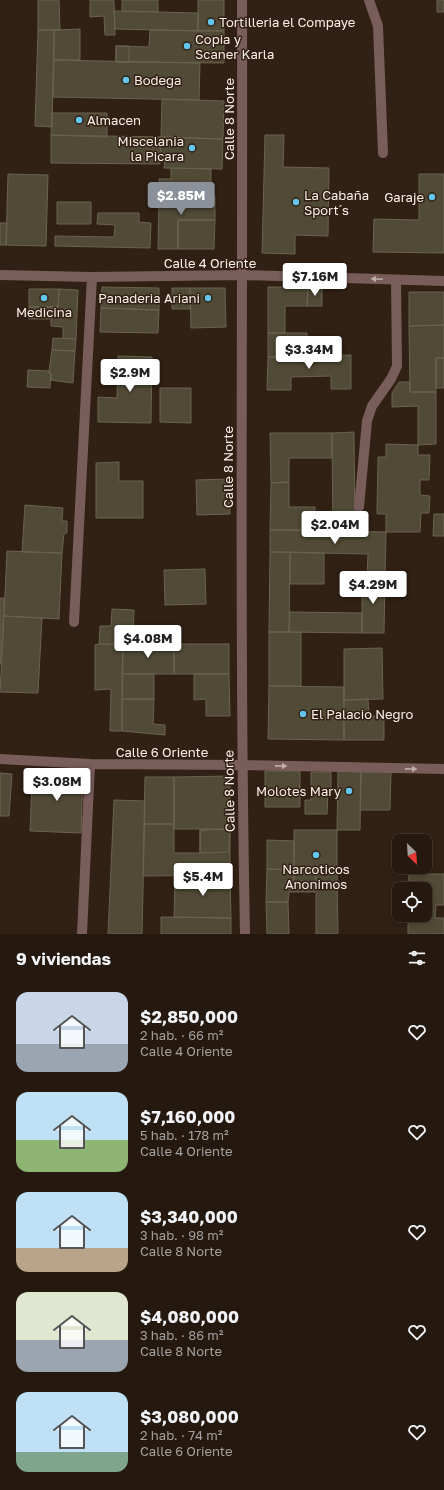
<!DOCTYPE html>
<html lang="es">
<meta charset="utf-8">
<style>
:root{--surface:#25180f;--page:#2d2118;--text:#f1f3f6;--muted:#a3a09e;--line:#42372f;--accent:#8c9099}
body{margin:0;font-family:"Golos Text",sans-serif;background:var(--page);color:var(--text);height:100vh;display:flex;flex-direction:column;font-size:15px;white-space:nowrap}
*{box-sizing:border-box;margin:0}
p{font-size:13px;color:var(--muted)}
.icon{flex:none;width:22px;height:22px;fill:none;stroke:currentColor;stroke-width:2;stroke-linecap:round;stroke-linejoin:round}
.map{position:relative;height:934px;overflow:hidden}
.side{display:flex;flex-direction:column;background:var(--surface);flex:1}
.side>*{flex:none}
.needle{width:26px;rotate:155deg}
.tools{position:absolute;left:392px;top:834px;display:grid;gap:8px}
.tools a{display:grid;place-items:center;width:40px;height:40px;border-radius:8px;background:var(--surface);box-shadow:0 2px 6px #0003,0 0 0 1px var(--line);font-size:20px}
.price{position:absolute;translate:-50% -34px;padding:0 9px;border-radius:4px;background:#fff;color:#222;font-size:13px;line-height:26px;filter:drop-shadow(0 1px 2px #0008)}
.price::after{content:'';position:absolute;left:50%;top:24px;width:12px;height:9px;margin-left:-6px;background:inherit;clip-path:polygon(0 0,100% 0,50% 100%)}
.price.current{background:var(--accent);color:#fff}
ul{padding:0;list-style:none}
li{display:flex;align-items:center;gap:12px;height:100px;padding:0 16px}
li span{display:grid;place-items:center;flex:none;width:112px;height:80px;border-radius:12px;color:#555}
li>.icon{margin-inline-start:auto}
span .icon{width:48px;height:48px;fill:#fffc;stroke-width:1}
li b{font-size:17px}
h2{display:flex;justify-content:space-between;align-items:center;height:48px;padding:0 16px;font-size:17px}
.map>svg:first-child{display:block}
.building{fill:#514a36;stroke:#6a634e}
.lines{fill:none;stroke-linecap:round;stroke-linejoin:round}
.lane{stroke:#795d5b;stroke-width:10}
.street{stroke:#795d5b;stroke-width:10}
.oneway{fill:#c0ada8}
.poi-dot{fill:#64c5ee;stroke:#312014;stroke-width:1.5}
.labels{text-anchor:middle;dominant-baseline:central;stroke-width:3;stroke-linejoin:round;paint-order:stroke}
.poi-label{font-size:13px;fill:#faeee7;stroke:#312014;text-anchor:start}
.street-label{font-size:13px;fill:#faeee7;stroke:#312014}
</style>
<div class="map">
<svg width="444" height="934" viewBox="0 0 444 934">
<rect width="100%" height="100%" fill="#312014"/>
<path class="building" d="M38,0h21l1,30h-22z
M90,0h24l1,35h-10l-1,-19 -14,1z
M122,0h36v12l-36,-1z
M198,0h26v31h-26z
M437,0h7v12h-7z
M114,11l84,2v18l-83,-2z
M80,29v31h-26v-30z
M38,30h16l-2,97 -17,-1z
M150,30l74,1v32l-108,-1v-16l33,1z
M116,46h13v16h-13z
M54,60l146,3 -1,37 -146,-3z
M162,99l62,2 -1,38 -62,-2z
M52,113h55v24l-56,-2z
M51,135l110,2 -1,27 -109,-1z
M265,135h19l-1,32 46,1 -1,68 -33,-1v19l-33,-1z
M161,137l62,2 -1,30 -58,-1 1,-10h-5z
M171,168l40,1v13h-8l1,15h-45v-18h12z
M8,174l40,1 -2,71 -40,-1z
M419,174h25v79l-71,-1 1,-33 45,1z
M159,196h56v24h-37v29h-20z
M57,202h34v22h-34z
M98,213h41v9l12,1 -1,25 -95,-2v-10l59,1 1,-12 -18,-1z
M178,220h37l-1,29h-36z
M0,223h7l-1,22h-6z
M102,287l57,1v22l-58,-2z
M268,287h40l-1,19h-22v27h-17z
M308,287l14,1v18h-15z
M172,288h18v21h-18z
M190,288h35l1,39 -35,1z
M29,289h30l-1,18h-29z
M59,289l19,1 -2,49 -13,-1v-11l-12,-1v-7h-22v-12h29z
M409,292h35v33l-35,1z
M101,308l58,2 -1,23 -58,-1z
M444,325v33h-8v34h-26l-1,-66z
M268,333h39v24h-39z
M53,338l23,1 -1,12 -23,-1z
M52,350l23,1 -2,32 -22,-3v-7h-2v-2z
M351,355v34h-20v-13l-40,1v13h-24l1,-33z
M118,356l34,1 -1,66 -53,-1v-25l19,1z
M436,358h8v30h-8z
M28,370l21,1v2h2l-1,15 -23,-1z
M399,382h11v10h26v52l-18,1v-39l-26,1v-14z
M160,388h31v35l-31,-1z
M354,432l1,99h-22l-1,-98z
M270,433h62v25h-43v24l-18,1z
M386,444l32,1v10h12l-1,25h-9v15l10,1 -1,17h-8l-1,19h-34v-18h-9l1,-57h8z
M119,462v19h24v37h-47v-55z
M229,479l1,35 -33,1 -1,-35z
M289,482v25h26v23h-45l1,-47z
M25,505l38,3 -1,13h5v12l-3,1 -2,19 -40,-1z
M434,514h10v22h-11z
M270,530l116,2 -1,45h-18l1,-23 -98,-2z
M7,551l55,2 -3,66 -55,-3z
M270,552h20l-1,80h-20z
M290,552l34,1v31h-34z
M205,569l1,35 -41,1 -1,-35z
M362,577h23l-1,56h-22z
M0,598h4l-3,66h-1z
M112,609l22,1 -1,34h-34l1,-18h11z
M290,612l72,1v20l-73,-1z
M4,616l38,2 -4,75 -38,-1z
M269,632h32v54h-32z
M99,644l24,1 -1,86h-12l1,-42 -16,1v-45z
M133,644h41v30h-52l1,-29z
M174,644h55v30h-55z
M382,648l1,51 -39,1v-51z
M122,674h32v25h-32z
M194,674h35l1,42h-24v-17l-12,1z
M269,686l75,1v53l-76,-1z
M122,699h32l-1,25 12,1v10l-43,-4z
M368,699l1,17h15v24h-40v-40z
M40,769l43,2 -2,62 -51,-2 2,-47h8z
M265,771h35v36h-35z
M338,771l23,1 -1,58h-23z
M311,772h20v18h-3l-1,24h-22v-14h6z
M361,772h30l-1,38h-30z
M0,773l12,1 -3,42h-9z
M230,776v53h-56v-52z
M145,777h29v47h-30z
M114,800l31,1 -3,133h-34z
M144,824h30v29h26v-23l30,-1v46l-87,1z
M230,829l-1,23 -29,1v-23z
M294,830h43v39l-43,1z
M267,840l27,1v29l-27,-1z
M267,869l27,1v22h-5l-1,10h-22z
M337,869l1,65h-22v-64z
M294,870h22l-1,22h-21z
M409,874h35v31h-8l-1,13h9v16h-36v-19h17v-26h-17z
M230,875l1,43 -57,-1 1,-41z
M266,902h22l1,32h-22z
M161,917l70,1v16h-70z"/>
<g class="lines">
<path class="lane" d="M369,0l9,26 5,127
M359,507l8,-86 5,-15 19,-27 6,-13 -1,-86"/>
<path class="street" d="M242,0c1,311 -3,623 3,934
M0,275l92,2 151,-2 201,6
M74,622l18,-345
M0,759l90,5 152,1 202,4
M82,934l8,-170"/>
</g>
<defs><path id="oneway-solid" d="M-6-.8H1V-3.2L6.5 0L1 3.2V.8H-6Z"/></defs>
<g class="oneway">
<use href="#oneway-solid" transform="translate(377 279) rotate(-178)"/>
<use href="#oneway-solid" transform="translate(281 766) rotate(1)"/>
<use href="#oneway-solid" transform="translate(411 769) rotate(1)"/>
</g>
<g class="poi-dot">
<circle cx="211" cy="22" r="4"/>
<circle cx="187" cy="46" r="4"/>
<circle cx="126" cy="80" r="4"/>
<circle cx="79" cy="120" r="4"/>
<circle cx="192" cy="148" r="4"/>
<circle cx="432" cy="197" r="4"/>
<circle cx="296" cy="202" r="4"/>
<circle cx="44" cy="298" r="4"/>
<circle cx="208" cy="298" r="4"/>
<circle cx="303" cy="714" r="4"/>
<circle cx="349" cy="791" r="4"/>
<circle cx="316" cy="855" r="4"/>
</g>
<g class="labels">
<g class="poi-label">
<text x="219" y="22">Tortilleria el Compaye</text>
<text x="195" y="39">Copia y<tspan x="195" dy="15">Scaner Karla</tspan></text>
<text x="134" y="80">Bodega</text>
<text x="87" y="120">Almacen</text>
<text x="184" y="141" text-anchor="end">Miscelania<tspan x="184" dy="15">la Picara</tspan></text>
<text x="304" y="195">La Cabaña<tspan x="304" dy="15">Sport´s</tspan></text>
<text x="424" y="197" text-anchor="end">Garaje</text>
<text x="200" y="298" text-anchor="end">Panaderia Ariani</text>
<text x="44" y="312" text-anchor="middle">Medicina</text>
<text x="311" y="714">El Palacio Negro</text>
<text x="341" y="791" text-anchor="end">Molotes Mary</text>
<text x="316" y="869" text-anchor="middle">Narcoticos<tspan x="316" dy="15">Anonimos</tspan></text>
</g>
<g class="street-label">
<text transform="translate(229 119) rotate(-90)">Calle 8 Norte</text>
<text x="210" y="263">Calle 4 Oriente</text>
<text transform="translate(228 467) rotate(-90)">Calle 8 Norte</text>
<text x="162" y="752">Calle 6 Oriente</text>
<text transform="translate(229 791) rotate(-91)">Calle 8 Norte</text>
</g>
</g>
</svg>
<div class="tools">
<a><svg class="needle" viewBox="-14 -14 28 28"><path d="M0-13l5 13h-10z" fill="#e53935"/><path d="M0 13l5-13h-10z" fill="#a3a09e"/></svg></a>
<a><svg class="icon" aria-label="locate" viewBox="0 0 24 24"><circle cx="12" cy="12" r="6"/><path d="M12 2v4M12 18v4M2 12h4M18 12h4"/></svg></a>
</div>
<b class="price current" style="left:181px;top:216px">$2.85M</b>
<b class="price" style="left:315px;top:297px">$7.16M</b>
<b class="price" style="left:309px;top:370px">$3.34M</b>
<b class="price" style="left:130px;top:393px">$2.9M</b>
<b class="price" style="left:335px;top:545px">$2.04M</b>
<b class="price" style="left:373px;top:605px">$4.29M</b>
<b class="price" style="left:148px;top:659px">$4.08M</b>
<b class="price" style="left:57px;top:802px">$3.08M</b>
<b class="price" style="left:203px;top:897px">$5.4M</b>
</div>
<section class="side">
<h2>9 viviendas<svg class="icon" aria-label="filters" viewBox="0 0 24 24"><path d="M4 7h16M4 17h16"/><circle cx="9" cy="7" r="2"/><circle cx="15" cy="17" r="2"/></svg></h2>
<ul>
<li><span style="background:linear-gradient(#c9d6e8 65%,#9aa5b1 0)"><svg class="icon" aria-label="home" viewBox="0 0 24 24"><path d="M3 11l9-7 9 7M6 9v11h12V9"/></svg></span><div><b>$2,850,000</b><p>2 hab. · 66 m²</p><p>Calle 4 Oriente</p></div><svg class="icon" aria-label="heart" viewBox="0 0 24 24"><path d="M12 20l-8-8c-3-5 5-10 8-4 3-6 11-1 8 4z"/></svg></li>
<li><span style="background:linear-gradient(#bfe0f5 60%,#8fb573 0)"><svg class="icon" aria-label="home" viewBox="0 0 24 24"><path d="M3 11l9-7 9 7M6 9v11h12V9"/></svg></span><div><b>$7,160,000</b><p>5 hab. · 178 m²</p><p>Calle 4 Oriente</p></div><svg class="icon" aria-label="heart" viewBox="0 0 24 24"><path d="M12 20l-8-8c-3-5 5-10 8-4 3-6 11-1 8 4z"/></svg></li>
<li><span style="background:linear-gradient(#bfe0f5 70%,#b9a48a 0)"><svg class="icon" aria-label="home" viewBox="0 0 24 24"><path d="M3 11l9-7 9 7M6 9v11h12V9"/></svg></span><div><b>$3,340,000</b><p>3 hab. · 98 m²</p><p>Calle 8 Norte</p></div><svg class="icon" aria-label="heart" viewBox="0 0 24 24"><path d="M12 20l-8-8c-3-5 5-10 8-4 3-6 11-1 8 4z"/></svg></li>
<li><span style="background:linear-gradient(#dfe7d0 60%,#9aa5b1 0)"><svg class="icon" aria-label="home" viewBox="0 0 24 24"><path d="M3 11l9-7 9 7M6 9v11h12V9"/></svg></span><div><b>$4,080,000</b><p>3 hab. · 86 m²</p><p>Calle 8 Norte</p></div><svg class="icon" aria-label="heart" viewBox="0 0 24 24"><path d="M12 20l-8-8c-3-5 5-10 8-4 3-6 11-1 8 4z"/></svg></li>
<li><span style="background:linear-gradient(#bfe0f5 75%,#7fa58c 0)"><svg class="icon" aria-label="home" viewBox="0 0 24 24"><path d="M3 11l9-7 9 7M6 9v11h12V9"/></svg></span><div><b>$3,080,000</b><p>2 hab. · 74 m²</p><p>Calle 6 Oriente</p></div><svg class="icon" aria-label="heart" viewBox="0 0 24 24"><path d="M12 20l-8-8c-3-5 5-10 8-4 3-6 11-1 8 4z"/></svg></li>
</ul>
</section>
